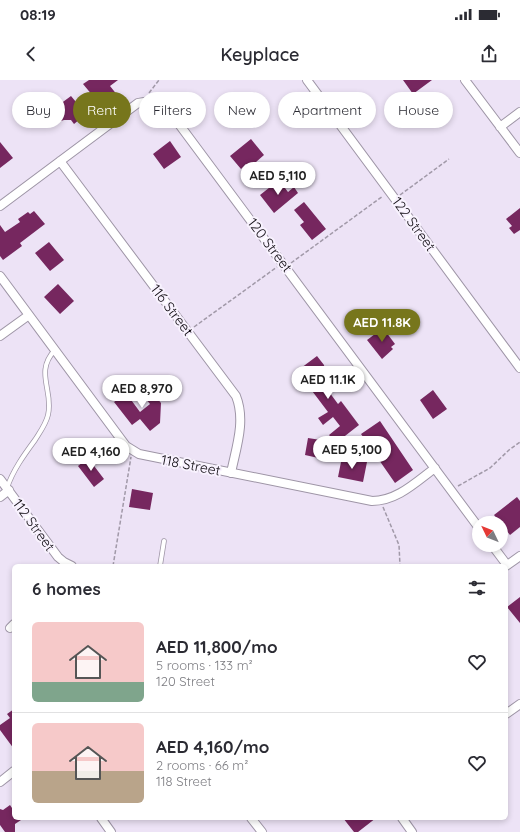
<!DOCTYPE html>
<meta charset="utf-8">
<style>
:root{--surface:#fff;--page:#f7f7f7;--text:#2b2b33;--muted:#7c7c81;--line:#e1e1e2;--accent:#77761c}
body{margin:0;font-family:Quicksand,sans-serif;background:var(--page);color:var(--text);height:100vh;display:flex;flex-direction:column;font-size:15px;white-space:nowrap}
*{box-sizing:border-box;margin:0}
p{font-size:13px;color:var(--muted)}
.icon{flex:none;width:22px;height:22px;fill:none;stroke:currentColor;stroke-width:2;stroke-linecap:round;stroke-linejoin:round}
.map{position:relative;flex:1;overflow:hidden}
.sheet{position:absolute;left:12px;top:484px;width:496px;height:256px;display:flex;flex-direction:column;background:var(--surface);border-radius:6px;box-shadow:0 2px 6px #0003}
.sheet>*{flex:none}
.banner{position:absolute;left:12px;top:12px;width:496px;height:36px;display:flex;gap:8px}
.needle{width:26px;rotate:313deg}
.tools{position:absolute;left:472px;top:436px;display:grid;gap:8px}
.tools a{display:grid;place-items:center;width:36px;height:36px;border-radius:50%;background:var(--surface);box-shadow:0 2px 6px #0003;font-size:20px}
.price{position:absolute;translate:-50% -34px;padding:0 9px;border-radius:14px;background:#fff;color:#222;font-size:13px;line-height:26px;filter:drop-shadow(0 1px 2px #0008)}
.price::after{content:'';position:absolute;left:50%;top:24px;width:12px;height:9px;margin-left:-6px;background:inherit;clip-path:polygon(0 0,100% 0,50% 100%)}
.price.current{background:var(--accent);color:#fff}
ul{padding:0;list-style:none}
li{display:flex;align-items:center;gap:12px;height:100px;padding:0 20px}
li+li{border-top:1px solid var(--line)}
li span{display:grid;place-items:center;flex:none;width:112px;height:80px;border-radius:6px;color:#555}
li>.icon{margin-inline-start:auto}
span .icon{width:48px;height:48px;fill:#fffc;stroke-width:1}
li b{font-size:17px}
h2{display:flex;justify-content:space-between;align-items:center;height:48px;padding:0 20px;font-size:17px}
.pill{padding:0 14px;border-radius:18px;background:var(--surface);box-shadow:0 2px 6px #0003;font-size:14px;line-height:36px}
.pill.current{background:var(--accent);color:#fff}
.status{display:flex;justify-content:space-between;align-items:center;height:28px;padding:0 20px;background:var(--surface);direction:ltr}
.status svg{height:11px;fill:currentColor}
header{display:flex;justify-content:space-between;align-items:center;height:52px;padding:0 20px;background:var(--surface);font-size:18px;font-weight:600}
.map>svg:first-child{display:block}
.building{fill:#76275f}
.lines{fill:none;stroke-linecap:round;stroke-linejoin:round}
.service-casing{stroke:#9e95a6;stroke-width:5.5}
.minor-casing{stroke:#9e95a6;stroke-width:10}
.path{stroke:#a199a8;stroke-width:1.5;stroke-dasharray:4 2;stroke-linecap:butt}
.service{stroke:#fff;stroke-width:4}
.minor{stroke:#fff;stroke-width:8}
.labels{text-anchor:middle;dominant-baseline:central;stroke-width:4;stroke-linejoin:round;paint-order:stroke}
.street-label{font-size:14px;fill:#0f0b11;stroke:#f8f2fe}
</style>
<div class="status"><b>08:19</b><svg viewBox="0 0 49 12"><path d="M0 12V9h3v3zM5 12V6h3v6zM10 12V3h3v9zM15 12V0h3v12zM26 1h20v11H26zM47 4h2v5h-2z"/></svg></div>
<header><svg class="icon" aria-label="back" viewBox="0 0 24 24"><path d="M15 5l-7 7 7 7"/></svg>Keyplace<svg class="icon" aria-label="share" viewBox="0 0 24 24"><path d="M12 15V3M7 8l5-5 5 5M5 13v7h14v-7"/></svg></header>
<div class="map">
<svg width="520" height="752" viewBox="0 0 520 752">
<rect width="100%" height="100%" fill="#ede3f6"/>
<path class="building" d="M89,0h29l-8,6 8,10 -15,12 -20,-24z
M403,0h29l-19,14z
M71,16l15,18 -12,10 -3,-4h-7l-3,1 -9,-11z
M251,59l13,16 -15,13 -3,-4 -5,5 -11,-13z
M170,61l11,16 -17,12 -11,-15z
M0,62l13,16 -13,10z
M279,100l9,12 6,-5 4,6 -24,20 -14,-18z
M304,122l22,27 -14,11 -12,-15 4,-3 -10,-12z
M520,128v22l-6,4 -5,-6 3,-2 -6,-7z
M34,131l11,13 -25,19 2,3 -19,14 -3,-4v-31l5,7 15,-10 -2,-3 10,-7 2,2z
M49,162l15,18 -14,11 -15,-18z
M58,204l16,17 -14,13 -16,-17z
M383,248l12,16 -4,3 2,2 -11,10 -15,-19z
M317,276l7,9 1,8 -4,8 17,23 3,-3 18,24 -23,18 -7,-8 11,-9 -7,-9 -10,8 -5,-7 10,-6 -31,-41z
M145,303l16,20 -1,20 -10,8 -10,-12 -8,6 -18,-23 12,-9 14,19 10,-8 -12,-15z
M433,310l14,19 -14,10 -13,-19z
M380,341l33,49 -18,13 -34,-49z
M308,358l19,3 -4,18 -18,-4z
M342,377l25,5 -4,20 -25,-5z
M88,378l16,21 -10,8 -16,-21z
M132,409l21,4 -3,17 -21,-3z
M517,417l3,4v26l-10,8 -16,-20z
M520,517v26l-13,-16z
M14,629v40l-14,-19v-5l10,-7 -3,-4z
M10,725l4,6v7h10l-9,6v8h-10l-5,-7v-16l3,1z
M343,738h33l-18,14h-4z"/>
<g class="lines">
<g class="service-casing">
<path id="service" d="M7,408c6,-18 17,-33 28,-48 5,-8 11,-16 13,-25 6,-24 -14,-43 7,-65
M160,486l4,-25"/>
</g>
<g class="minor-casing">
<path id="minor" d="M307,0l213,288
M465,0l55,73
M500,47l20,-15
M60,81l176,235c10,25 0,52 -5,77
M0,126l138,-103c12,-3 20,-2 29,5l312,420
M0,196l126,170 13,8 233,47c25,0 44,-19 63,-33
M0,256l29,-21
M0,399l58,78 6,5 8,4
M0,417l9,-7
M492,465l15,20
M506,486l14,-10
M10,548l4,-4
M506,634l14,-10
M0,702l14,-11
M101,738l10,14
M251,738l11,14
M402,738l10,14"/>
</g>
<path class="path" d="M149,13l10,-13
M400,115l49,-36
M291,183l92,-67
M194,247l83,-60
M458,406l32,-18 19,-18 11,-8
M383,427l16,38 1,21
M113,486l18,-109"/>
<use href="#service" class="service"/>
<use href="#minor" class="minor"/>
</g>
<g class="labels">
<g class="street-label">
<text transform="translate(414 144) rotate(54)">122 Street</text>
<text transform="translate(270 165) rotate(53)">120 Street</text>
<text transform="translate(172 230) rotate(53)">116 Street</text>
<text transform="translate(191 385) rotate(11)">118 Street</text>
<text transform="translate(34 445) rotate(54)">112 Street</text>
</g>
</g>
</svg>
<div class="tools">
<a><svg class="needle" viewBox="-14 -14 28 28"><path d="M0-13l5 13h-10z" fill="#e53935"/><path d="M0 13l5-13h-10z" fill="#7c7c81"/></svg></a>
</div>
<b class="price" style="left:278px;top:116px">AED 5,110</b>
<b class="price current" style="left:382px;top:263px">AED 11.8K</b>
<b class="price" style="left:328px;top:320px">AED 11.1K</b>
<b class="price" style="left:142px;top:329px">AED 8,970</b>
<b class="price" style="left:352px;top:390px">AED 5,100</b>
<b class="price" style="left:91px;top:392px">AED 4,160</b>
<div class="banner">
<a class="pill">Buy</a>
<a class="pill current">Rent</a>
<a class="pill">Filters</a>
<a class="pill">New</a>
<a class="pill">Apartment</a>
<a class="pill">House</a>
</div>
<section class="sheet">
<h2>6 homes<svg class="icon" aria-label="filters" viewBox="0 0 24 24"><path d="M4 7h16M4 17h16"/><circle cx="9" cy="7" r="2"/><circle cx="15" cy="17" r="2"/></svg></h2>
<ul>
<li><span style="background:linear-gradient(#f6c9c9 75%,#7fa58c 0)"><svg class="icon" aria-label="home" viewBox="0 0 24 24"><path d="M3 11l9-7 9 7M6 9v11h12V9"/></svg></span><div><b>AED 11,800/mo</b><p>5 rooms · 133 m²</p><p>120 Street</p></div><svg class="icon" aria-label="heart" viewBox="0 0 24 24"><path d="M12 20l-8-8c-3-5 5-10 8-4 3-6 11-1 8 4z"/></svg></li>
<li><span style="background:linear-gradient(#f6c9c9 60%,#b9a48a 0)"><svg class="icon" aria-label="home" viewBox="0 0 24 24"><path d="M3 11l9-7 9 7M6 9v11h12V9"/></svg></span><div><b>AED 4,160/mo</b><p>2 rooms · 66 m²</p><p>118 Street</p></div><svg class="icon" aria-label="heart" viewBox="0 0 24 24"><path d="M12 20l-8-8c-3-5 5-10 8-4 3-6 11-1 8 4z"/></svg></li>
</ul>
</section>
</div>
